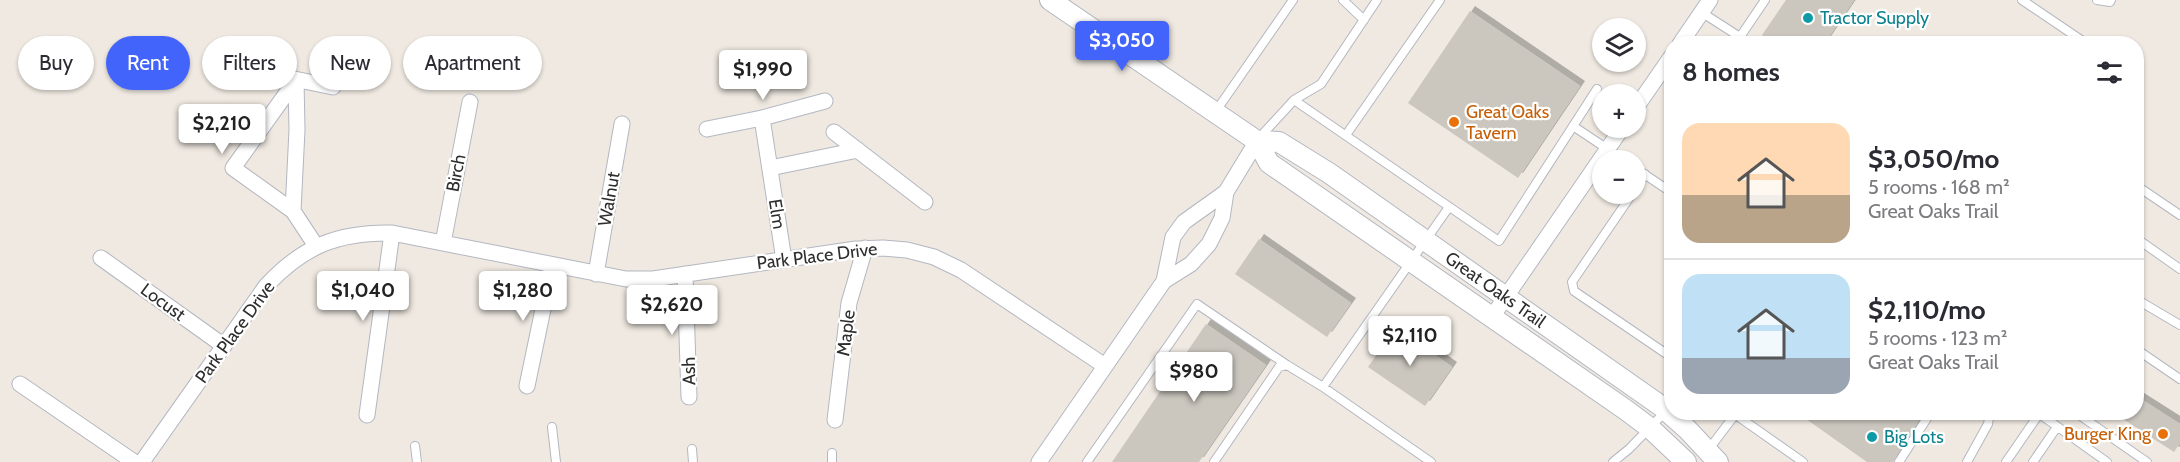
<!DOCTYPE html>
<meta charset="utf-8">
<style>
:root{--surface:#fff;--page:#f7f7f7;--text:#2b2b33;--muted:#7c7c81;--line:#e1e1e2;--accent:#4264fb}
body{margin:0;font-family:Cabin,sans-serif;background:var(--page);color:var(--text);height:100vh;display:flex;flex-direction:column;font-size:22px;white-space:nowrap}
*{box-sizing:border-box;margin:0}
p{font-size:20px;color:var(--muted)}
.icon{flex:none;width:33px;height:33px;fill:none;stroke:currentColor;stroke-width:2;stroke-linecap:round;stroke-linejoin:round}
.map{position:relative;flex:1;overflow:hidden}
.panel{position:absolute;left:1664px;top:36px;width:480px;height:384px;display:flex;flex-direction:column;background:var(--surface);border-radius:24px;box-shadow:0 2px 4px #0004}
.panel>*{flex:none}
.top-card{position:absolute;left:18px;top:36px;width:570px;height:54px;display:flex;gap:12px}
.fabs{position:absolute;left:1592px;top:18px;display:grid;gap:12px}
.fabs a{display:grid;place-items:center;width:54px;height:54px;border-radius:50%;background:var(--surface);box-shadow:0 2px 4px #0004;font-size:30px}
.price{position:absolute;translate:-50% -51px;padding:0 14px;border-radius:6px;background:#fff;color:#222;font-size:20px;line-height:39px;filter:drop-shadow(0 2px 3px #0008)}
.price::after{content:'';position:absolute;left:50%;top:36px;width:18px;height:14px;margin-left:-9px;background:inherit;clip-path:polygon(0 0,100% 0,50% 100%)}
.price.selected{background:var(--accent);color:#fff}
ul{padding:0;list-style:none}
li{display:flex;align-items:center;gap:18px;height:150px;padding:0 18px}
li+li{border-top:2px solid var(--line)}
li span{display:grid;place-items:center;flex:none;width:168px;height:120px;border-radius:18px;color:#555}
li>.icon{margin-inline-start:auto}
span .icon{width:72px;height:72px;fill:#fffc;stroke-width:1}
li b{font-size:26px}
h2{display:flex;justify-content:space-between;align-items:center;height:72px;padding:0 18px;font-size:26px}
.chip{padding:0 21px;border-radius:27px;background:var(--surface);box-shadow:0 2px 4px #0004;font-size:21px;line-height:54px}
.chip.selected{background:var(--accent);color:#fff}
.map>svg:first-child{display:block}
.building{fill:#cbc7bf;filter:url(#shadow)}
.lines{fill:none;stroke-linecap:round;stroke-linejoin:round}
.service-casing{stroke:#b4b7c1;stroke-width:10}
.minor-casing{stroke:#b4b7c1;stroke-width:17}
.tertiary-casing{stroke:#b4b7c1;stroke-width:22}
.service{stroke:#fff;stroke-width:8}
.minor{stroke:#fff;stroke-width:15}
.tertiary{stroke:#fff;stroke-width:20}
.culture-dot{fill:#0f9aa8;stroke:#fff;stroke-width:2}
.food-dot{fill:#e8710a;stroke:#fff;stroke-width:2}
.labels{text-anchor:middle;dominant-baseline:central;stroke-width:4.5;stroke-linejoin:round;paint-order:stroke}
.culture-label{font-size:18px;fill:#0d838f;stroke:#fff;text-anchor:start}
.food-label{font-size:18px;fill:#c56008;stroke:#fff;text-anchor:start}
.street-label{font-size:18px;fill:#2e2e2e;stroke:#fff}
</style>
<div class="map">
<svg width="2180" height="462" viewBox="0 0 2180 462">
<defs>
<filter id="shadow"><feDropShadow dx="5" dy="-5" stdDeviation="0" flood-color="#0004"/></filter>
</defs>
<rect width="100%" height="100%" fill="#efe9e1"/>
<path class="building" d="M1786,0h68l-30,44h-50l-12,-9z
M1470,11l110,75 -62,92 -110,-75z
M1259,239l92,64 -24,34 -92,-63z
M1206,324l60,41 -67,97h-87z
M1396,327l56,40 -27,39 -57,-39z
M2136,396l44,28v19l-6,9 -62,-40h24z
M1796,412h128l-31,50h-26z"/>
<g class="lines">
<g class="service-casing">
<path id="service" d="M1343,0l21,20
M2022,0l65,44
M2097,0l13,2 1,-2
M1701,12l39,25 5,7
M1740,37l25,-37
M1294,100l205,141 98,-152
M1216,111l77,-111
M1573,126l51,34
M1346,135l94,-135
M1260,137l34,-37 27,-16 56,-84
M1635,168l36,24
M1635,189l10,-15
M1632,194l-60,88 2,9 97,66
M2136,198l7,-8 37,25
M2136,238l44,31
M2136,299l44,26
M2136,349l44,30
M1323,387l108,75
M2037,412l70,50
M2075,412l72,50
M1736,415l67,47
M552,427l4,35
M415,446l2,16
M692,449l1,13
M1709,449l28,-37
M832,453v9
M1087,462l110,-158 90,61
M1214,462l65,-95 8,-2 36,22 126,-180
M1613,462l16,-13 36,-37
M1899,462l32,-50
M1967,462l21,-38 2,-12
M2006,462l33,-48
M2033,462l24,-35"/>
</g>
<g class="minor-casing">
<path id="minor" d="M1680,44l30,-44
M236,67l97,20
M296,80l1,50 -4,81 23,35
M1635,109l36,-52
M762,118l22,142
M707,129l55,-11 63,-17
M834,132l91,70
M770,168l88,-18
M293,211l-60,-43 63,-88
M443,243l27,-141
M101,258l123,88
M596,274l26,-150
M685,274l4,123
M1164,281l9,-44 11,-15 42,-30
M1492,317l130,-189
M20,384l114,78
M527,386l25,-120
M367,415l25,-182
M835,420l14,-117 16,-55
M142,462l124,-176c37,-40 72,-54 126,-53l234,46h27l203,-30 27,-1 24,2 27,7 27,13 144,96
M1039,462l125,-181 27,-17 18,-20 13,-26 4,-26 31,-51"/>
</g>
<g class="tertiary-casing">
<g id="tertiary">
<path d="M1050,0l207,141 12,22 357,247 24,18 36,34"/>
<path id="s1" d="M1257,141l22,1 50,31 332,233 26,23 31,33"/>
</g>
</g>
<use href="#service" class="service"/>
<use href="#minor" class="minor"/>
<use href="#tertiary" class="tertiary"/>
</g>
<g class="culture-dot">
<circle cx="1808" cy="18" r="6"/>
<circle cx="1872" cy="437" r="6"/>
</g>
<g class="food-dot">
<circle cx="1454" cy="122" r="6"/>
<circle cx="2163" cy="434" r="6"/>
</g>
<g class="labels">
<g class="culture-label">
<text x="1820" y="18">Tractor Supply</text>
<text x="1884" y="437">Big Lots</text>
</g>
<g class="food-label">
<text x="1466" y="112">Great Oaks<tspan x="1466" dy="21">Tavern</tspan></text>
<text x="2151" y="434" text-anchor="end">Burger King</text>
</g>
<g class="street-label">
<text transform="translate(456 173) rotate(-79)">Birch</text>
<text transform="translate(609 199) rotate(-80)">Walnut</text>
<text transform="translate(777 214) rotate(81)">Elm</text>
<text transform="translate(817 256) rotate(-7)">Park Place Drive</text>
<text stroke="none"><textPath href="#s1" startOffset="284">Great Oaks Trail</textPath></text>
<text transform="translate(163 302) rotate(36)">Locust</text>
<text transform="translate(235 332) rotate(-54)">Park Place Drive</text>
<text transform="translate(846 333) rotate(-83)">Maple</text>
<text transform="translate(689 371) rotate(-91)">Ash</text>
</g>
</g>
</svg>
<div class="fabs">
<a><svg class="icon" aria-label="layers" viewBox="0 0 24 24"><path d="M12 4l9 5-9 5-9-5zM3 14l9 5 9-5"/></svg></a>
<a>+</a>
<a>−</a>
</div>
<b class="price selected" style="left:1122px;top:72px">$3,050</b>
<b class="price" style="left:763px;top:101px">$1,990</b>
<b class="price" style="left:222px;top:155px">$2,210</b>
<b class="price" style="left:363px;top:322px">$1,040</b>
<b class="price" style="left:523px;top:322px">$1,280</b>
<b class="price" style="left:672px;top:336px">$2,620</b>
<b class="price" style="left:1410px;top:367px">$2,110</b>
<b class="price" style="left:1194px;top:403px">$980</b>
<div class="top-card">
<a class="chip">Buy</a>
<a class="chip selected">Rent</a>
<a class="chip">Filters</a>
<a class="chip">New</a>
<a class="chip">Apartment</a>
</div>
<section class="panel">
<h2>8 homes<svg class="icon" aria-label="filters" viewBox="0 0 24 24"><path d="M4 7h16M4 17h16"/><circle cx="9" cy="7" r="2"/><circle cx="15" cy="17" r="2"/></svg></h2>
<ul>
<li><span style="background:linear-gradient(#ffd9b3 60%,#b9a48a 0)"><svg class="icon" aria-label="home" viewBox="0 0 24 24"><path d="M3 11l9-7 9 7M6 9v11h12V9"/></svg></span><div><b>$3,050/mo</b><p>5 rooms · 168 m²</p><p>Great Oaks Trail</p></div></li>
<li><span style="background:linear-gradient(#bfe0f5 70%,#9aa5b1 0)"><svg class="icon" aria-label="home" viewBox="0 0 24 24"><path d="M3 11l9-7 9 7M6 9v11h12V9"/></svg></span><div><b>$2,110/mo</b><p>5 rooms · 123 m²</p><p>Great Oaks Trail</p></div></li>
</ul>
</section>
</div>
